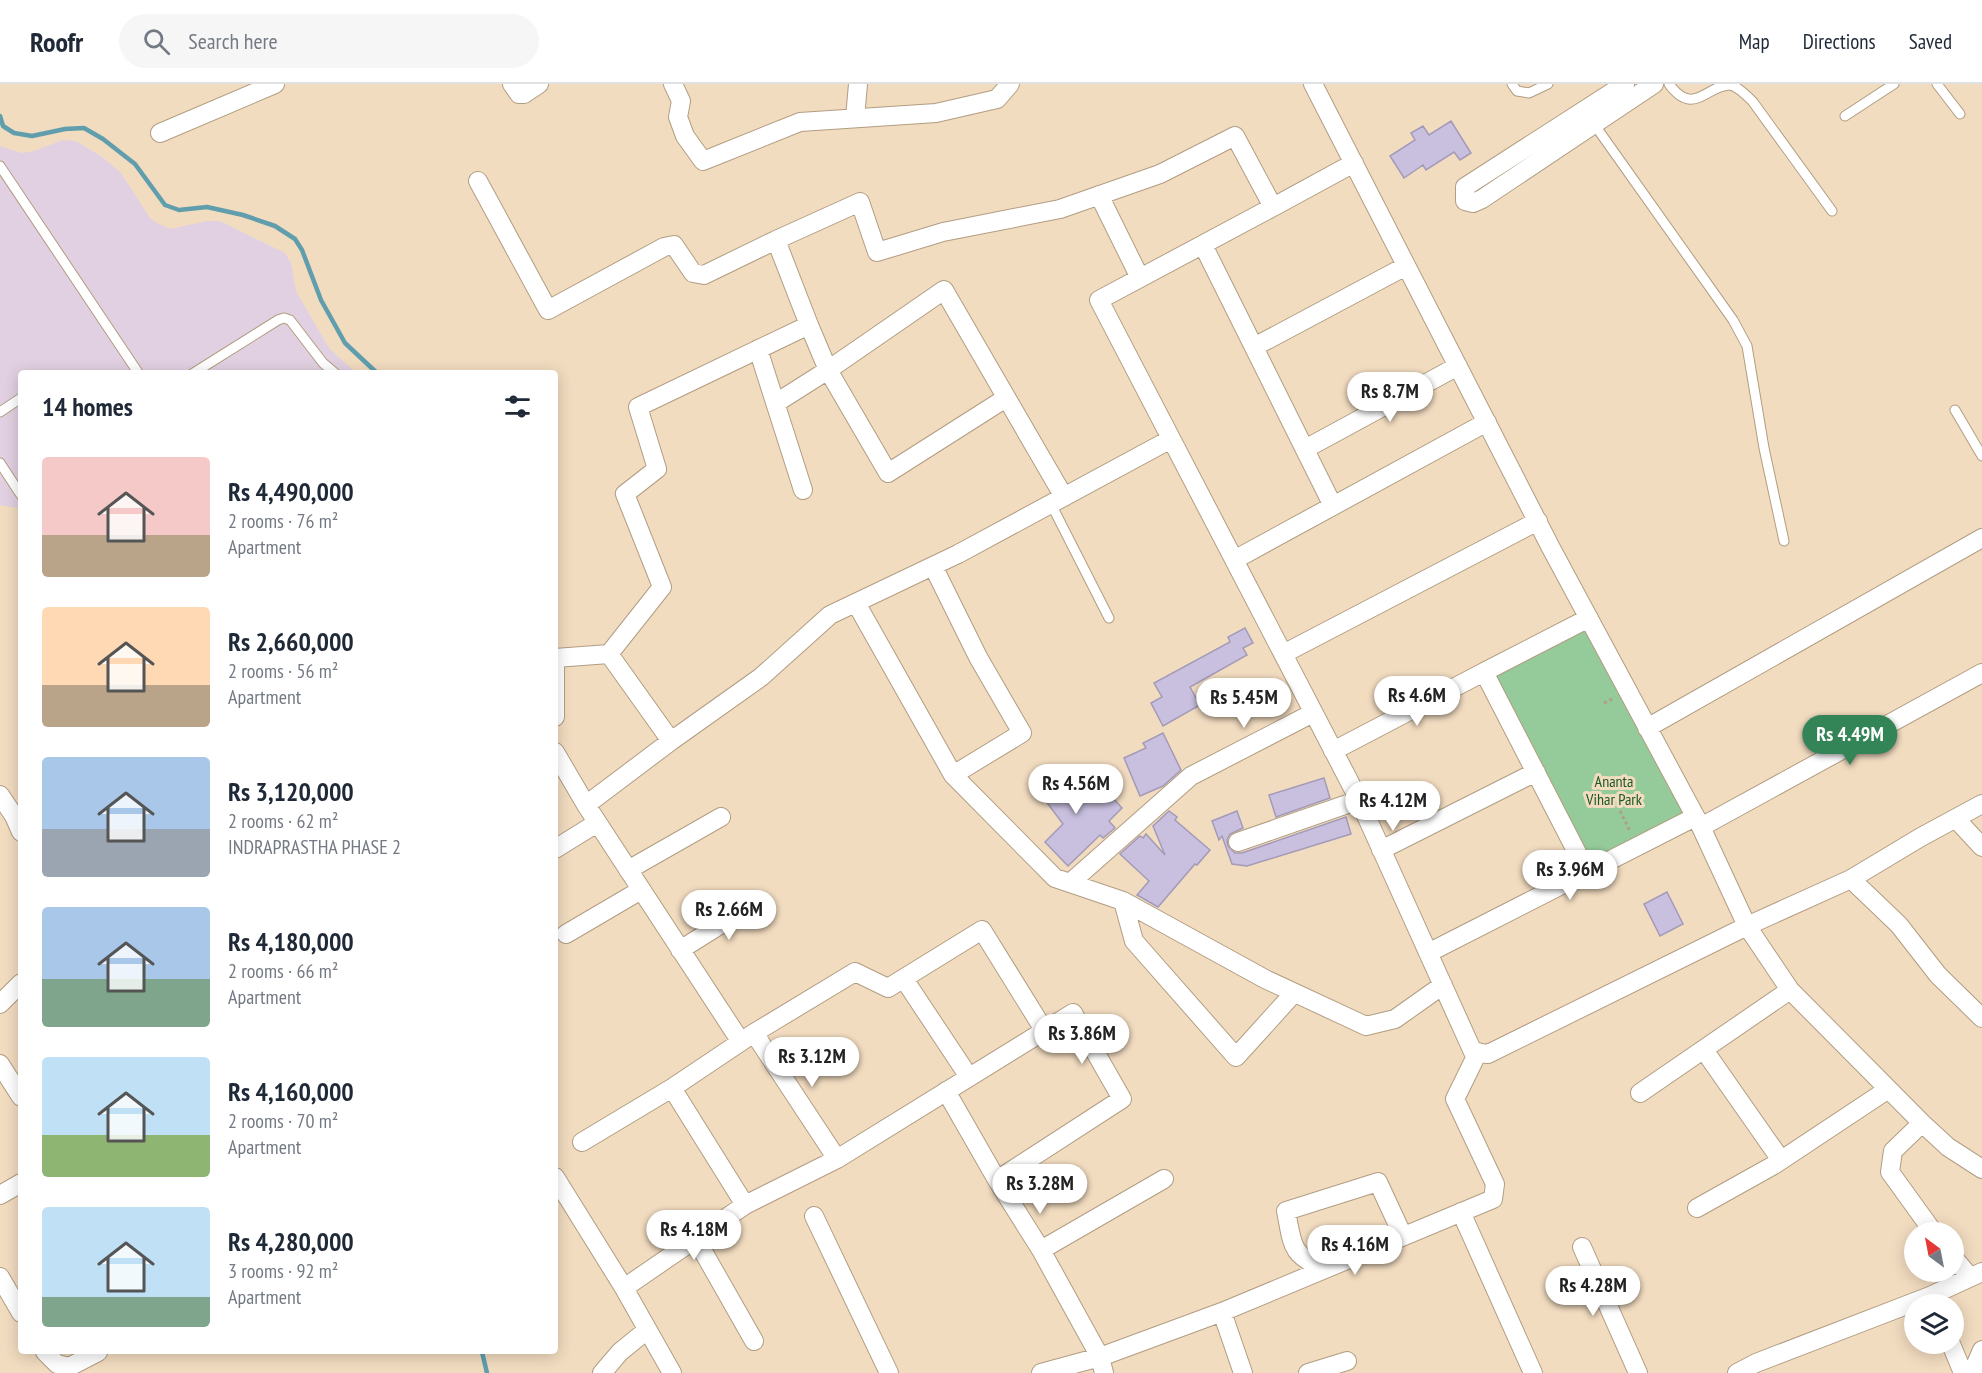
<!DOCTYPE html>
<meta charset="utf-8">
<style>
:root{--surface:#fff;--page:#f6f6f7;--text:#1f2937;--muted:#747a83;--line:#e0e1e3;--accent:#338557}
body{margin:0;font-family:"PT Sans Narrow",sans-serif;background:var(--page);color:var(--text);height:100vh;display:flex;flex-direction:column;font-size:22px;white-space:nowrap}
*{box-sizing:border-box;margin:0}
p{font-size:20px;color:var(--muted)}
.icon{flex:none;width:33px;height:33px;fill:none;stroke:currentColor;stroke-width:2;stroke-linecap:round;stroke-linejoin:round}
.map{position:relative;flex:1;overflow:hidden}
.sheet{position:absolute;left:18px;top:286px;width:540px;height:984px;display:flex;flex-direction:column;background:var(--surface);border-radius:6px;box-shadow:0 3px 15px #0003}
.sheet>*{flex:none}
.needle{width:39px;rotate:328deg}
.fabs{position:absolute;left:1904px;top:1138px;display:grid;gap:12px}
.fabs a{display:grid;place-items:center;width:60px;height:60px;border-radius:50%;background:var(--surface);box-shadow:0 3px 15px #0003;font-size:30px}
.price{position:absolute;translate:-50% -51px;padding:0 14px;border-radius:21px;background:#fff;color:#222;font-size:20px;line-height:39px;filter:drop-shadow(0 2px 3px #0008)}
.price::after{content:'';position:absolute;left:50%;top:36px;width:18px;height:14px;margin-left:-9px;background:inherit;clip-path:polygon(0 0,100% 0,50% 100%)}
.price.current{background:var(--accent);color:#fff}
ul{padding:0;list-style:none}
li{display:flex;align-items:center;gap:18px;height:150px;padding:0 24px}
li span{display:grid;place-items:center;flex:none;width:168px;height:120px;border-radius:6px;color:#555}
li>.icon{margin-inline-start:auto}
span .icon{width:72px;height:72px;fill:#fffc;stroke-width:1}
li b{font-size:26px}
h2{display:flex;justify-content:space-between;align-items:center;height:72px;padding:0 24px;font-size:26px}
header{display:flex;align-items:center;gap:36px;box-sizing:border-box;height:84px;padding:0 30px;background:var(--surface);border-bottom:2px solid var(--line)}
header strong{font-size:28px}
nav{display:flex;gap:33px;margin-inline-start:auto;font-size:21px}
.search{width:420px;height:54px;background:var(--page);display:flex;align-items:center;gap:15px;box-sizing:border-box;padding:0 21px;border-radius:33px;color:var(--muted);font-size:22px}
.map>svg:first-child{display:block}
.education{fill:#e1d0e1}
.green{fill:#95cb9a}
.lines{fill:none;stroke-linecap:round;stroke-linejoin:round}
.stream{stroke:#609ead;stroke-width:4.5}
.building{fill:#c9c0df;stroke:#a39ab8;stroke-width:1.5}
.service-casing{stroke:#b19d82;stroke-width:11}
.minor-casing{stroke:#b19d82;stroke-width:20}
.path{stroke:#b09e88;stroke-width:3;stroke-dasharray:3 3;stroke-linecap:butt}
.service{stroke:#fff;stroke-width:9}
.minor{stroke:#fff;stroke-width:18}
.labels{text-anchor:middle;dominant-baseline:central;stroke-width:6;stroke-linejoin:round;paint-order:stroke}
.park-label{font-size:16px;fill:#1a5726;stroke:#f2dcc0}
</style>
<header>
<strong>Roofr</strong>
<div class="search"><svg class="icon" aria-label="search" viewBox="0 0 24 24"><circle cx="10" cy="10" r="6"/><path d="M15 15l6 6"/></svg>Search here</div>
<nav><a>Map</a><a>Directions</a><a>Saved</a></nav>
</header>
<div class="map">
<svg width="1982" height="1289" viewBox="0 0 1982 1289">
<rect width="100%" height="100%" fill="#f2dcc0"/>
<path class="education" d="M63,56l13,1 25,15 20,17 29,45 7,5 13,6 37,-8h13l65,32 6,10 5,28 33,57 27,25 -335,1v139l-4,-5 -17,-3v-359l21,7 13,-2z"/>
<path class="green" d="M1588,538l105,194 -105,54 -96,-198z"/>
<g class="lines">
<path class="stream" d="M0,32l3,10 11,7 18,3 33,-7 19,-1 19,11 32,25 30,41 14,5 28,-3 36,8 32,11 20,13 7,11 19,50 24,43 33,31
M482,1268l5,21"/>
</g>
<path class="building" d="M1451,37l20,32 -11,7 -6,-8 -28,18 -3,-5 -19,13 -14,-22 25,-16 -4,-7 12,-7 6,9z
M1245,544l8,15 -10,5 4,7 -57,32 10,18 -37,21 -12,-23 11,-6 -8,-14 76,-41 -2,-5z
M1163,649l18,37 -18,16 -23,10 -16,-38 22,-10 -3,-5z
M1055,683l25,34 19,-18 23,25 -13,13 6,7 -12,10 -3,-3 -32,31 -23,-24 18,-18 -30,-40z
M1324,694l6,20 -54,19 -7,-22z
M1169,727l8,6 -2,3 35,30 -13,15 -2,-1 -37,43 -21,-12 12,-14 -29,-27 20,-18 3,2 3,-4 19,21 -12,-29z
M1237,727l6,17 -13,6 -3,6 1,6 7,7h7l104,-36 5,17 -104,32 -15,-2 -10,-28 -3,4 -7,-19z
M1667,808l16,32 -23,12 -16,-32z"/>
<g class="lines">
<g class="service-casing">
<path id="service" d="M1512,0l5,7 12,2 19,-9
M1669,0c25,34 38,0 62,1 9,3 16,11 22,17l79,109
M1937,0l23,30
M1845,32l49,-32
M1594,40l139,196 14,26 17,102 20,93
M0,82l139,208
M192,290l86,-54 6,-2 6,2 33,43 13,11
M1955,326l27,46
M0,328l21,-14
M0,379l21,32
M1051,420l58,114"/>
</g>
<g class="minor-casing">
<path id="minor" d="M512,0l7,10h5l15,-10
M673,0l8,17 -3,16 7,19 18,25 97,-39 136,-9 61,-14 13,-15
M1313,0l238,464 150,279 46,99 43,64 132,133 26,24 34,22
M1625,0l-160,103v14l8,2 9,-4 172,-115
M855,34l3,-34
M160,49l115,-49
M478,97l70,129 116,-63 10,-2 19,28 11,2 72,-35 33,85 -171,82 19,62 -32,25 37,93 -53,67 -54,4
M1099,111l41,83
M1273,123l-174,93 260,500 114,252 15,2 259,-128 104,-47 70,-42 61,-33
M776,156l84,-38 17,50 66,-20 117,-23 100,-35 75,-38 38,71 81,-44
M1203,161l130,261
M809,241l19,45 116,-80 120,207
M1254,263l152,-81
M758,265l45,141
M776,319l52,-33 60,103 118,-75
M1305,365l153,-83
M1234,476l253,-138
M933,482l45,91 44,76 -69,42
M856,519l97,172 102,103 68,23 11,40 102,116 58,-64
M609,570l62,87
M1283,570l255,-133
M555,633v-59
M1647,644l335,-190
M1333,667l151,-79
M555,668l31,53 155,237
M0,711l14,21 7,16
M586,721l85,-64 90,-64 69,-62 128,-61 213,-115
M1956,735l26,28
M1701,743l281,-154
M1238,758l121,-42
M555,765l42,-26
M1381,766l155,-78
M628,786l93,-53
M1587,788l-103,-200 105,-54
M1851,795l48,46 39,50 44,43
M1070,799l121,-107 122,-63
M1123,817l142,78 101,47 29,-7 48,-34
M566,850l75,-44
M680,866l78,-49
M1428,869l267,-136
M904,895l65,98
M0,920l21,-21
M754,949l101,-61 33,16 94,-58 62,100
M1704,966l77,110
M0,980l21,33
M672,1004l73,117
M946,1007l51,89 44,70 59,107 4,16
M1640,1009l150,-103
M1922,1039l-29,28 -3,21 44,61
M582,1058l90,-54 82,-55 83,126 -92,46 -121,83
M837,1075l236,-146 49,86 -125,81
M555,1093l69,111 48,85
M0,1111l21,-12
M1697,1124l77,-43 113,-75
M1461,1128l72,161
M814,1132l75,157
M696,1155l58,102
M1582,1163l56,126
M1041,1166l123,-71
M1953,1173l17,20
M1324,1185c-34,-15 -31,-23 -38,-58l92,-29 25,54
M0,1193l21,36
M1222,1228l21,61
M1951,1260l12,29
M45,1268l12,12 12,3 29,-15
M602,1289l18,-21 27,-22
M1041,1289l59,-16 122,-45 271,-113 2,-15 -40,-85 23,-47
M1308,1289l39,-12
M1737,1289l19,-10 174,-67 52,-24
M1972,1289l10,-23"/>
</g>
<path class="path" d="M1604,619l10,-5
M1620,727l10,20"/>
<use href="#service" class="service"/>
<use href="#minor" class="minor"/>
</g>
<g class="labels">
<g class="park-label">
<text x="1614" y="697">Ananta<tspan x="1614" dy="18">Vihar Park</tspan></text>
</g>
</g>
</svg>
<div class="fabs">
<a><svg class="needle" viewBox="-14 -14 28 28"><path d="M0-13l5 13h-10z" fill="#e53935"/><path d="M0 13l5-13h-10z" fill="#747a83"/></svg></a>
<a><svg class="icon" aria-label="layers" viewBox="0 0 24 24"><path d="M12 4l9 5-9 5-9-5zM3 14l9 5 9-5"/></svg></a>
</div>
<b class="price" style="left:1390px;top:339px">Rs 8.7M</b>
<b class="price" style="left:1417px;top:643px">Rs 4.6M</b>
<b class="price" style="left:1244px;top:645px">Rs 5.45M</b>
<b class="price current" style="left:1850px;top:682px">Rs 4.49M</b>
<b class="price" style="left:1076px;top:731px">Rs 4.56M</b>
<b class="price" style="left:1393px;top:748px">Rs 4.12M</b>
<b class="price" style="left:1570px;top:817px">Rs 3.96M</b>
<b class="price" style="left:729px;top:857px">Rs 2.66M</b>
<b class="price" style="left:1082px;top:981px">Rs 3.86M</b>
<b class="price" style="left:812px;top:1004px">Rs 3.12M</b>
<b class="price" style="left:1040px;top:1131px">Rs 3.28M</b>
<b class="price" style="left:694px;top:1177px">Rs 4.18M</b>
<b class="price" style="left:1355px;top:1192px">Rs 4.16M</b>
<b class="price" style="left:1593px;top:1233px">Rs 4.28M</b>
<section class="sheet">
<h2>14 homes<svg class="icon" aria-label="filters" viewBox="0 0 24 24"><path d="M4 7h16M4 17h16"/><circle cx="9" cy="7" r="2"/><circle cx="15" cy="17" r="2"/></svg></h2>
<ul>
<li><span style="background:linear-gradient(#f6c9c9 65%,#b9a48a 0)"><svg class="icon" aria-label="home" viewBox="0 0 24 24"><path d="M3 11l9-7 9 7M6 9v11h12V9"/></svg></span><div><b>Rs 4,490,000</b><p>2 rooms · 76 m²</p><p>Apartment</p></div></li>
<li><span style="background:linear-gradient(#ffd9b3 65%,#b9a48a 0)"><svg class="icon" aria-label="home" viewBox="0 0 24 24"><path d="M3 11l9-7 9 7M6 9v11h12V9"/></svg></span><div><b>Rs 2,660,000</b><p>2 rooms · 56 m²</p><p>Apartment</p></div></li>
<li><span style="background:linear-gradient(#a9c7e8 60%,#9aa5b1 0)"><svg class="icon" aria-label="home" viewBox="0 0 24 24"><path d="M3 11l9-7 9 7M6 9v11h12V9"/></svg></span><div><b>Rs 3,120,000</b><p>2 rooms · 62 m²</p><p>INDRAPRASTHA PHASE 2</p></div></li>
<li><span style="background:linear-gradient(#a9c7e8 60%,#7fa58c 0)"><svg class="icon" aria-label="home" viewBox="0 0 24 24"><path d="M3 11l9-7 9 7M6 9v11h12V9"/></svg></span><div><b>Rs 4,180,000</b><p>2 rooms · 66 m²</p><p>Apartment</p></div></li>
<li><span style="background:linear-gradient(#bfe0f5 65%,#8fb573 0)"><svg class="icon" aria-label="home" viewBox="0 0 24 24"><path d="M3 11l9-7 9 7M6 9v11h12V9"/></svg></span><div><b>Rs 4,160,000</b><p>2 rooms · 70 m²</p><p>Apartment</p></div></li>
<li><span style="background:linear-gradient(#bfe0f5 75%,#7fa58c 0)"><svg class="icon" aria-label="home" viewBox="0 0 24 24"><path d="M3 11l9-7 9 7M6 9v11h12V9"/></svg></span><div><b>Rs 4,280,000</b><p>3 rooms · 92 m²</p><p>Apartment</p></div></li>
</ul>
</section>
</div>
